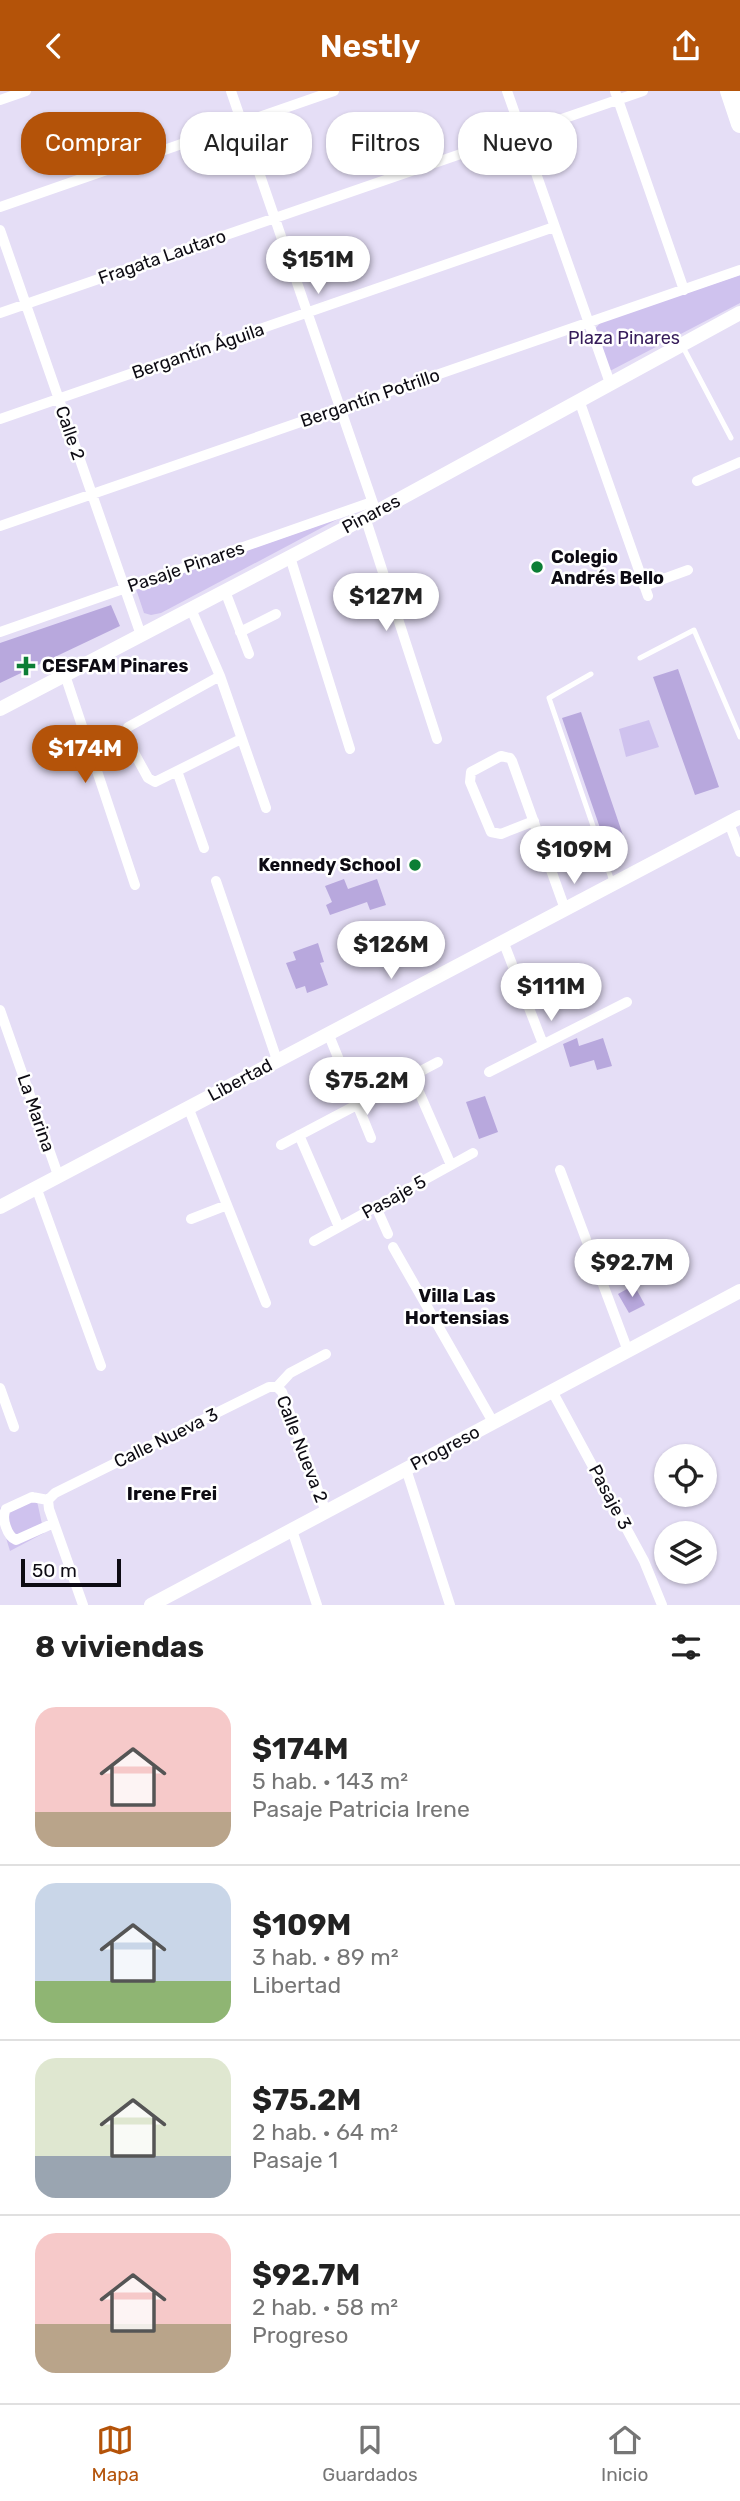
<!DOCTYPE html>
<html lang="es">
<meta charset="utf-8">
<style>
:root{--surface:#fff;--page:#f2f2f2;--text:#222;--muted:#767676;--line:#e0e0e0;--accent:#b45309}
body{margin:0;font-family:Rubik,sans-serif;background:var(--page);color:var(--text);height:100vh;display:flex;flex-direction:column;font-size:26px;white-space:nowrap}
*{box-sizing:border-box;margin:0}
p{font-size:23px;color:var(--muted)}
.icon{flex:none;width:38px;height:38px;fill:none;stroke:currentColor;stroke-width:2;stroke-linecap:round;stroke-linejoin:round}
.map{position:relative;height:1514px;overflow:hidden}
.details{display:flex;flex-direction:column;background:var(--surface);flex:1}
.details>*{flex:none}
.hud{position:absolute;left:21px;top:21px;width:698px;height:63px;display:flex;gap:14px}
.controls{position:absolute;left:654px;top:1353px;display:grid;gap:14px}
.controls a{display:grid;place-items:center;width:63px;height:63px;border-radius:50%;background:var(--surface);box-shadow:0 2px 5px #0004;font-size:35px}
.scale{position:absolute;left:21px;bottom:18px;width:100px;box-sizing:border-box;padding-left:7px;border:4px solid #0d0b13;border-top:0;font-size:19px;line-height:24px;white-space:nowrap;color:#0d0b13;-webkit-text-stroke:5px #fff;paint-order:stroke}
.price{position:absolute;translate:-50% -60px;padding:0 16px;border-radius:24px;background:#fff;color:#222;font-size:23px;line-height:46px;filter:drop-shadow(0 2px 4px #0008)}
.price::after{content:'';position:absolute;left:50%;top:42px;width:21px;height:16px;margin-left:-10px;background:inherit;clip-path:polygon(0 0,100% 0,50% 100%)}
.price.active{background:var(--accent);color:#fff}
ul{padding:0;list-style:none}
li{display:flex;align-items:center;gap:21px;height:175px;padding:0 35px}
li+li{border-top:2px solid var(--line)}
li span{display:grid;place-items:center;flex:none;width:196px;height:140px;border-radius:21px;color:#555}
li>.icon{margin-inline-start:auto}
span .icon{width:84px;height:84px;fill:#fffc;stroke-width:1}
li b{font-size:30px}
h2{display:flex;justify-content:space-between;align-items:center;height:84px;padding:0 35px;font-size:30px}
.tag{padding:0 24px;border-radius:28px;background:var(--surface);box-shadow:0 2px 5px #0004;font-size:24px;line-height:63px}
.tag.active{background:var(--accent);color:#fff}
header{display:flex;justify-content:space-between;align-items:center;height:91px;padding:0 35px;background:var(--accent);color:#fff;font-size:32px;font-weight:600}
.dock{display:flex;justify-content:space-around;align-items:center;height:98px;border-top:2px solid var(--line);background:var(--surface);font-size:19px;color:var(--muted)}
.dock a{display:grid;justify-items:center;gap:4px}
.dock .active{color:var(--accent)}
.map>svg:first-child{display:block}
.green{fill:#cfc2ee}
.building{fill:#b8a8dd}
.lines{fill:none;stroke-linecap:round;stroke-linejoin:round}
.service{stroke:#fff;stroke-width:5}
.minor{stroke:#fff;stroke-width:10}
.tertiary{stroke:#fff;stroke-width:14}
.primary{stroke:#fff;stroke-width:18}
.poi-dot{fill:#0c7e35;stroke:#fff;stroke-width:2.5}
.labels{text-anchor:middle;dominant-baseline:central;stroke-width:5;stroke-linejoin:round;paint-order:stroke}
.street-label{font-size:18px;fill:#0d0b13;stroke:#fff}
.park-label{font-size:18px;fill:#361c5a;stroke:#fff}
.poi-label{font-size:18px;font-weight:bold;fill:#0d0b13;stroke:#fff;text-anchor:start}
.neighbourhood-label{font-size:19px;font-weight:bold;fill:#0d0b13;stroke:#fff}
</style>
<header><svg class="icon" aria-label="back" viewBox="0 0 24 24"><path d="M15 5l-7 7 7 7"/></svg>Nestly<svg class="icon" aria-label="share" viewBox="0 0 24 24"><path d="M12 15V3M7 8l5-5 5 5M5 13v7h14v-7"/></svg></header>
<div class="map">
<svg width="740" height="1514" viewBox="0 0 740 1514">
<rect width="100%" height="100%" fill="#e5def6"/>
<path class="green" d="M740,184v28l-132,69 -13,-43 6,-7z
M340,427l-179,95 -10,2 -7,-2 -8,-24z
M649,629l10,27 -33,10 -7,-28z
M35,1401l9,41 -34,18 -10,-33v-10z"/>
<path class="building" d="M111,514l9,21 -120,57v-40z
M678,578l41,118 -24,8 -42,-118z
M581,621l45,132 -18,7 -46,-133z
M344,788l4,10 29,-10 9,26 -16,5 -3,-8 -37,13 -4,-10 6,-3 -7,-16z
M393,833l8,22 -15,5 -2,-5 -32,12 -8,-22 21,-8 2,5z
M318,852l6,19 -4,1 8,22 -21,8 -2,-7 -9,3 -10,-26 10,-3 -3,-8z
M577,947l2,8 24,-8 9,28 -15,4 -3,-10 -24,7 -7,-23z
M485,1005l13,36 -19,7 -13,-37z
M634,1194l11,20 -16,8 -11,-19z"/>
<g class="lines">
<path class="service" d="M738,0l2,5
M683,256l48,91
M640,567l54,-28 46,107
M591,583l-42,24 64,186"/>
<path class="minor" d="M231,0l145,421
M507,0l103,292
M615,0l69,199
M0,9l26,-9
M0,116l334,-116
M0,139l141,405
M0,222l643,-222
M579,309l69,196
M0,328l554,-192
M697,390l43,-19
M365,426l72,222
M0,435l740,-256
M290,466l60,192
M644,495l44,-16
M225,500l24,63
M191,518l29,67 46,132
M0,541l372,-130
M240,541l36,-18
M65,584l70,210
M220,585l-92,51 -3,5 1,6 22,40 7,4 86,-43
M177,680l27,77
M534,730l-33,13 -10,-2 -21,-50 1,-10 30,-16 9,2 2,3 53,148
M729,732l11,29
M216,790l61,179
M503,850l40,103
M0,919l58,165
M328,942l43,105
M489,981l138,-70
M412,985l39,89
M188,1016l78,196
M299,1044l40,92
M281,1054l157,-83
M560,1079l68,181
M36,1096l65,179
M376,1116l12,27
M191,1128l36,-14
M314,1150l159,-88
M393,1156l100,175
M277,1296l5,5 44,120
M0,1297l14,39
M552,1300l92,170 18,44
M406,1378l44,136
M48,1409l7,-7 214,-106h8l13,-14 36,-19
M48,1409l-16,-3 -26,12c-5,9 1,27 10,31l38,-17
M48,1409l1,9 34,96
M292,1439l25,75"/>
<path class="tertiary" d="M0,618l376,-197 364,-199
M0,1116l740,-390
M151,1514l589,-314"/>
<path class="primary" d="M729,0l11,33"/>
</g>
<g class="poi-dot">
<circle cx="537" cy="476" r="7"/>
<path d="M22.5 564.5h7v7h7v7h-7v7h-7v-7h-7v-7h7z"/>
<circle cx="415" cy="774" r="7"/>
</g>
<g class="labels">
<g class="street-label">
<text transform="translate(162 166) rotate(-19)">Fragata Lautaro</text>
<text transform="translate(198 260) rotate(-19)">Bergantín Águila</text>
<text transform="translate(370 307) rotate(-19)">Bergantín Potrillo</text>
<text transform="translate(70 342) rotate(71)">Calle 2</text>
<text transform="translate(371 423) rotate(-28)">Pinares</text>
<text transform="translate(186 476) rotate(-19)">Pasaje Pinares</text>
<text transform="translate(240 989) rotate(-28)">Libertad</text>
<text transform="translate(36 1022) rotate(71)">La Marina</text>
<text transform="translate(394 1106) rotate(-29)">Pasaje 5</text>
<text transform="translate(166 1347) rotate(-26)">Calle Nueva 3</text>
<text transform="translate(445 1357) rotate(-28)">Progreso</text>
<text transform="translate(302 1358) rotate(69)">Calle Nueva 2</text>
<text transform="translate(610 1406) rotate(62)">Pasaje 3</text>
</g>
<g class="park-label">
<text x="624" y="247">Plaza Pinares</text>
</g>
<g class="poi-label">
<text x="551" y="466">Colegio<tspan x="551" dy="21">Andrés Bello</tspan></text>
<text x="42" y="575">CESFAM Pinares</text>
<text x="401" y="774" text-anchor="end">Kennedy School</text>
</g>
<g class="neighbourhood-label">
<text x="457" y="1204">Villa Las<tspan x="457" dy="22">Hortensias</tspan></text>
<text x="172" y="1402">Irene Frei</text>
</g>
</g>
</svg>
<div class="controls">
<a><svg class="icon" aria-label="locate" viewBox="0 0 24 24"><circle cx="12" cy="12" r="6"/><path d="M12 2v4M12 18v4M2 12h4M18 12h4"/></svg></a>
<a><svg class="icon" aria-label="layers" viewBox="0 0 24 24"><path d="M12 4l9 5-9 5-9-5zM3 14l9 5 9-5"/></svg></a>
</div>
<div class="scale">50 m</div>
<b class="price" style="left:318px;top:205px">$151M</b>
<b class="price" style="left:386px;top:542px">$127M</b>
<b class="price active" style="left:85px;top:694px">$174M</b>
<b class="price" style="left:574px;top:795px">$109M</b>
<b class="price" style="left:391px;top:890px">$126M</b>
<b class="price" style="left:551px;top:932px">$111M</b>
<b class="price" style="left:367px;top:1026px">$75.2M</b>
<b class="price" style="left:632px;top:1208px">$92.7M</b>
<div class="hud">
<a class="tag active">Comprar</a>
<a class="tag">Alquilar</a>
<a class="tag">Filtros</a>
<a class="tag">Nuevo</a>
</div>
</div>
<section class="details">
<h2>8 viviendas<svg class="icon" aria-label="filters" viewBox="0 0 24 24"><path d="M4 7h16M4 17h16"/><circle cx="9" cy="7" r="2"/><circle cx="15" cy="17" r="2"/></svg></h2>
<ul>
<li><span style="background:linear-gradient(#f6c9c9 75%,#b9a48a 0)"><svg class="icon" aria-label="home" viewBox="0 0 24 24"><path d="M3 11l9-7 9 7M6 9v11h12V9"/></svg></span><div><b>$174M</b><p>5 hab. · 143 m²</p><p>Pasaje Patricia Irene</p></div></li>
<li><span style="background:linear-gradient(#c9d6e8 70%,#8fb573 0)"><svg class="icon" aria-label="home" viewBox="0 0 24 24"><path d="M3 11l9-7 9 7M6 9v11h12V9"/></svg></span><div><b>$109M</b><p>3 hab. · 89 m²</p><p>Libertad</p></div></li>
<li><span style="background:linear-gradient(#dfe7d0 70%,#9aa5b1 0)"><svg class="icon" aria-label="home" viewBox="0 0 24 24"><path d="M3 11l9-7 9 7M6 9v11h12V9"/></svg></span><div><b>$75.2M</b><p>2 hab. · 64 m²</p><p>Pasaje 1</p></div></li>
<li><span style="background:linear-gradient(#f6c9c9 65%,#b9a48a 0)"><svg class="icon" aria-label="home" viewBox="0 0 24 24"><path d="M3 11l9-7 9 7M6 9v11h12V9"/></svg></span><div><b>$92.7M</b><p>2 hab. · 58 m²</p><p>Progreso</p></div></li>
</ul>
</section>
<nav class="dock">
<a class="active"><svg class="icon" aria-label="map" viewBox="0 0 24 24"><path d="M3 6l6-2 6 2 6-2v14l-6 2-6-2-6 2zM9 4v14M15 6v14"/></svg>Mapa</a>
<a><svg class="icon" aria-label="saved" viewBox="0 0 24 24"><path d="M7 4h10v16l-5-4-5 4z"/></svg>Guardados</a>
<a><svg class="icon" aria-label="home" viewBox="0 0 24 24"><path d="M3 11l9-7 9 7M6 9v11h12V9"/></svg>Inicio</a>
</nav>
